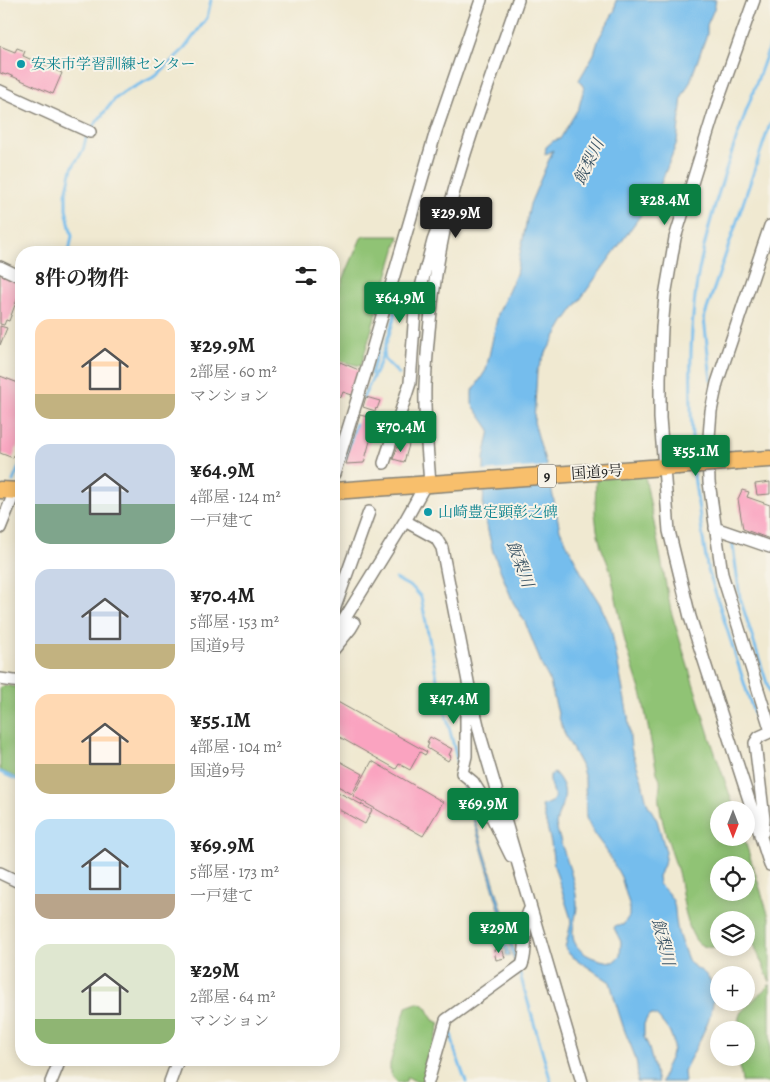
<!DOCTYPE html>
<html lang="ja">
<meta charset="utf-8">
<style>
:root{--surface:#fff;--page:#f6f6f6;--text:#222;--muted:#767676;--accent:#0b8043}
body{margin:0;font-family:Alegreya,"Noto Serif JP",serif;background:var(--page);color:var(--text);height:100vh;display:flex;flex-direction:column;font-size:19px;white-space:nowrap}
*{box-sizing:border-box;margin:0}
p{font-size:16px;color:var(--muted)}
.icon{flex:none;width:28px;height:28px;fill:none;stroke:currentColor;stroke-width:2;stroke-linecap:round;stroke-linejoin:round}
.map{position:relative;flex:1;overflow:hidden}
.drawer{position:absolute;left:15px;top:246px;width:325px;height:820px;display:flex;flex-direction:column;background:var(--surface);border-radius:20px;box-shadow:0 2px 12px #0003}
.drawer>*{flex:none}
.needle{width:32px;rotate:180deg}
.buttons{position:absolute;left:710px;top:801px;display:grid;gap:10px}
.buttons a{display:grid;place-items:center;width:45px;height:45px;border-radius:50%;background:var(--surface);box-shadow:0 2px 12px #0003;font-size:25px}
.price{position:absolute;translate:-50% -42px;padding:0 11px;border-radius:5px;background:var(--accent);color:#fff;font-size:16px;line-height:32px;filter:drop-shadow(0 1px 2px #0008)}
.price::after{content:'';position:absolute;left:50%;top:30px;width:15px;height:11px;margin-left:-8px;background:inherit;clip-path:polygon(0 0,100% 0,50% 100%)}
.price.current{background:#222;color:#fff}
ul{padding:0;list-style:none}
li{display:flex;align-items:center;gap:15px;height:125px;padding:0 20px}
li span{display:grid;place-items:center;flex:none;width:140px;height:100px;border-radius:15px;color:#555}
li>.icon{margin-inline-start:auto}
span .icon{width:60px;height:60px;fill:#fffc;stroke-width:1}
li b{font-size:21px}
h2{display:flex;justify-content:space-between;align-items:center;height:60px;padding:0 20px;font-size:21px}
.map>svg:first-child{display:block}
.green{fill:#90c374;stroke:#567048;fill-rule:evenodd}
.water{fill:#75bded;stroke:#486c84}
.pier{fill:#f0e9d1}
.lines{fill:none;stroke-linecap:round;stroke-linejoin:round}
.stream{stroke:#75bded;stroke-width:3}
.building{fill:#faa3c0}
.minor-casing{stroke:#868276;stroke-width:14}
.highway-casing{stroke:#868276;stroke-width:19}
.minor{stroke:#fff;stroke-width:11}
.highway{stroke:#f8bf6c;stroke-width:16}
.highway-bridge-casing{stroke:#868276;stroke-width:19;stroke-linecap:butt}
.highway-bridge{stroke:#f8bf6c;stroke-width:16}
.culture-dot{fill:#0f9aa8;stroke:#f7f3e8;stroke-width:2}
.labels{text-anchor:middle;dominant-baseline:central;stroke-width:4;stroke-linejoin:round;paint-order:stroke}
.shield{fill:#f7f3e8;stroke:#5e5c59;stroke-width:1}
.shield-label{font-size:14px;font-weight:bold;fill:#1c1c1c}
.culture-label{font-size:15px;fill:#0d838f;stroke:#f7f3e8;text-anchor:start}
.street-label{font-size:15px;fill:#1c1c1c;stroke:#f7f3e8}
.water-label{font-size:16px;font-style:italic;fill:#3b5465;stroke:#f7f3e8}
</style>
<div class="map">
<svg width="770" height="1082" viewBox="0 0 770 1082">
<rect width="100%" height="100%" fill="#f7f3e8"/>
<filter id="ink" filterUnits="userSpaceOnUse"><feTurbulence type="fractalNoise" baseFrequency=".02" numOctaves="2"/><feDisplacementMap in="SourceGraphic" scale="10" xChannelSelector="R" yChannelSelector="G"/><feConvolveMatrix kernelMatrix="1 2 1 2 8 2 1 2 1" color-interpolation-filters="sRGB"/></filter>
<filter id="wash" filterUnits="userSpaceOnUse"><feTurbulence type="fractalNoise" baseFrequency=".0096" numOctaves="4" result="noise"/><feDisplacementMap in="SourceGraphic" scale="20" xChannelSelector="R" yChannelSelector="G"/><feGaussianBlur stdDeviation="1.12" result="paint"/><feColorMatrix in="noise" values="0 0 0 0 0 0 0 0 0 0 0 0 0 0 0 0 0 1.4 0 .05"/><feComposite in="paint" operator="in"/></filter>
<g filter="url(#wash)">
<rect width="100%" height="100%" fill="#f0e9d1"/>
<path class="green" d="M364,236h35l-38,130 -27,-6v-63l2,-1 25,-58z
M644,471l27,140 39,127 25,72h-16v28h25l26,82v62l-19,-44 -5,-1v-17h-27v26c-9,3 -19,1 -24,-7 -11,-17 -12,-47 -17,-67 -2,-8 -6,-17 -8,-25 -5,-14 -9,-31 -11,-45 -2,-11 5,-19 -2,-29l-15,-77 -17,-54 -15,-73 -9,-22 -4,-17 -2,-17 1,-38zM719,865h27v27h-27z
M5,685l16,3v92l-21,-10v-82z
M770,984v98h-28l-3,-24h7v-28h-9l2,-13 2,-5z
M417,1003c11,0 12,10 16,17l7,3 -17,58 -10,-1 -5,-3 -3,5h-8l-7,-8v-10l16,-57z"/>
<path class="water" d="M616,0h100l-2,9 -7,16v9l-17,48 -8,15 -5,45 -19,49 -94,131 -20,34 -7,15 -3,51 15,53 -65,4v-21l6,-28 -18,-26v-12l14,-22 12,-56 18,-40 14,-70 23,-54 -8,5 1,-8 7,-6 7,-2 19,-32 5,-19 -5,-8 15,-26 5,-16 16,-28z
M549,477l11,53 26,52 14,22 11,24 17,88 3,32 10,29 6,26 10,17 9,32 -2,13 -6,11 1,8c20,19 14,20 18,43 2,12 8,24 12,35 7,7 16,9 21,18 14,24 -16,69 -26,91l1,11h-24c3,-5 3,-10 5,-15 11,-22 10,-28 -5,-46 -3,-4 -4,-5 -9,-7l-4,2 -4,8v13l4,8 10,37h-21c3,-23 -7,-35 -14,-56 -5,-15 -9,-29 -13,-44l-40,-27 -5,-7 6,-25 -1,-7 -16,-50 -3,-23 -9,-37 10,-4 3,-6 -5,-14v-7l5,-2c19,22 4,30 1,52 6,26 19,51 21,78 1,12 -7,26 -3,38 6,15 25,20 39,21l7,-6 1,-14 -7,-14 2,-3h7l6,-9v-12l-8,-27 -15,-27 -12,-16 -8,-16 -1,-39 -4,-14 -15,-28 -6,-16 -11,-42 -6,-11 -18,-46 -12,-20 -20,-50 -10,-42 1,-28z
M463,780l55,182 -3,3 -10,-37 -2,2 7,25 -4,1 -1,-4 2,-1 -2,-1 -5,-16 4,-8 -42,-145z"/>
<path class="pier" d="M549,466l4,19 -72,6 1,-20z"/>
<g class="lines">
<path class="stream" d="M91,129l24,-30 9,-7 32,-16 28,-27 23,-31 4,-18
M69,252l3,-16 -6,-27v-15l6,-26 11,-18 4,-16
M384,350l1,10 14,14
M371,374l14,-47
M711,380l-7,-62 66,-194
M363,398l16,-33 15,-46 1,-9 -3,-14
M343,460l3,-4 10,-32
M693,460c-3,-59 -5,-132 6,-190 15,-77 45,-152 71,-225
M693,469l14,97 53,167
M13,481l8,-19
M732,539l8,59 30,95
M396,579l17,9 8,9 16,82 22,88
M334,619l3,-7
M0,772l21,9
M519,971l32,111
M449,1024l6,27 11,31"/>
</g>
<g id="blocks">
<path class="building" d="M0,46l15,6 2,-4 8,3 -2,5 39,17 -9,21 -46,-20 -1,1 -6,-2z
M0,274l21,8v7l-12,32 -3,-1 -2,5 -4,-1z
M0,326l7,2 -7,17z
M340,362l21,9 -9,24 -9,-3 -2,5 -7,-3v-16z
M0,376l21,8v52l-8,22 -13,-5z
M366,397l14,4 -3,8 -1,-1 -1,3 -12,-4z
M360,415l16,4 -12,44 -18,1z
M403,443l6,2 -5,17 -11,-3 5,-13 4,1z
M770,482v12l-13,1 -2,-11z
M742,490l7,2 -2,5 23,8v34l-27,-10 -5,-30z
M334,700l93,52 -2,3 -5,-3 -10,18 -11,-6 -3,5 -62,-35z
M430,737l22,12 -3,6 2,1 -3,5 -21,-13 2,-5 -2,-1z
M334,758l29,16 -11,20 -18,-10z
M372,761l71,41 -20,34 -70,-40z
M334,790l38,20 -7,14 -31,-17z
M502,948l3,10 -9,2 -2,-10z"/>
</g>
</g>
<g filter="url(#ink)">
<use href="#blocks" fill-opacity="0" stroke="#868276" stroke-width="1"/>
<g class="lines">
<g class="minor-casing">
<path id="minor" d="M754,0l-39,109 -40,129 -10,58 -3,32 -2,50v40l9,113 21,86 80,248
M0,91l90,41
M770,226l-53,157 -6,28 -3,39 1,32 13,92 48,154
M0,267l21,10
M384,463l26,-80 5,-73 18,-69 10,-27
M334,474l32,-103 70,-240 45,-131
M430,485c-2,-33 -6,-66 -5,-99 3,-60 10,-122 25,-180 18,-70 45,-138 68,-206
M405,521l31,17 6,10 28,144 11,46 101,344
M0,528l15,-37
M715,528l55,19
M334,610l35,-98
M334,636l71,-115 20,-36
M334,649l17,-21 3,-5
M0,679l21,3
M466,698v58l-4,17 11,9 7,11 31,63
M760,835l3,-3 1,-13 -9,-76 4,-6 11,-5
M0,873l21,10
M51,1082l9,-22
M170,1082l8,-22
M428,1082l18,-62 76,-55c7,-17 -1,-40 8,-56"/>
</g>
<g class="highway-casing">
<path id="highway" d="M737,461l33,-2
M0,490l21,1
M334,491l343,-25"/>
</g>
<use href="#minor" class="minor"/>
<use href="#highway" class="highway"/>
<g class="highway-bridge-casing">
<path id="highway-bridge" d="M677,466l60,-5"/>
</g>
<use href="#highway-bridge" class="highway-bridge"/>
</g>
</g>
<g class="culture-dot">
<circle cx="21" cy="64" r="5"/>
<circle cx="428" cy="512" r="5"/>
</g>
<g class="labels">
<rect class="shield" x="538" y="464.5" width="18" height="23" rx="4"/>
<g class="shield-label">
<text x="547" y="476">9</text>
</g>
<g class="culture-label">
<text x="31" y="64">安来市学習訓練センター</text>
<text x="438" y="512">山崎豊定顕彰之碑</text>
</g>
<g class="street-label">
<text transform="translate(597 472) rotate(-4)">国道9号</text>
</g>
<g class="water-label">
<text transform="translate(589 162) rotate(-64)">飯梨川</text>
<text transform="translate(520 564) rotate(70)">飯梨川</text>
<text transform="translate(663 942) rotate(76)">飯梨川</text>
</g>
</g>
</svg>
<div class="buttons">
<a><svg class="needle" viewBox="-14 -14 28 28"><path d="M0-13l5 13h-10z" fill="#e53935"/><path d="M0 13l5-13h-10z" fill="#767676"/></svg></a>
<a><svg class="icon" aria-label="locate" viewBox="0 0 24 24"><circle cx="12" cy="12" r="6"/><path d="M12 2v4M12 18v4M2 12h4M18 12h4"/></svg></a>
<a><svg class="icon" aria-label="layers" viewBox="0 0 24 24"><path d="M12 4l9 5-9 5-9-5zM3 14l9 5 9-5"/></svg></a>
<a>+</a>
<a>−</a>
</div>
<b class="price" style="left:665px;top:226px">¥28.4M</b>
<b class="price current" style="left:456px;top:239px">¥29.9M</b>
<b class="price" style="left:400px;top:324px">¥64.9M</b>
<b class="price" style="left:401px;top:453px">¥70.4M</b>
<b class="price" style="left:696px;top:477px">¥55.1M</b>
<b class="price" style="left:454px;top:725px">¥47.4M</b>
<b class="price" style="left:483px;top:830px">¥69.9M</b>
<b class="price" style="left:499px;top:954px">¥29M</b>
<section class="drawer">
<h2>8件の物件<svg class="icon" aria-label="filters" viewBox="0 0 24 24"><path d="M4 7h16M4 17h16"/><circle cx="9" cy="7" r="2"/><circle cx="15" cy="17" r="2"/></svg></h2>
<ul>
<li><span style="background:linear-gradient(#ffd9b3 75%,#c2b280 0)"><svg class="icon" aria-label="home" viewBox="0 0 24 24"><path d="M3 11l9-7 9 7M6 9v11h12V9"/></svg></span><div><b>¥29.9M</b><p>2部屋 · 60 m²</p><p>マンション</p></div></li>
<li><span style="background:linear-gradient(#c9d6e8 60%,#7fa58c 0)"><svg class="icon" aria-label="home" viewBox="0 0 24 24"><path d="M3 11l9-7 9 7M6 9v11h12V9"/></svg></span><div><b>¥64.9M</b><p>4部屋 · 124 m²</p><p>一戸建て</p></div></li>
<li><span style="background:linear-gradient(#c9d6e8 75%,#c2b280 0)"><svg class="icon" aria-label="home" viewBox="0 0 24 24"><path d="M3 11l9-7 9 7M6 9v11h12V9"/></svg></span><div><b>¥70.4M</b><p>5部屋 · 153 m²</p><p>国道9号</p></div></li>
<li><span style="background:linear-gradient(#ffd9b3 70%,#c2b280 0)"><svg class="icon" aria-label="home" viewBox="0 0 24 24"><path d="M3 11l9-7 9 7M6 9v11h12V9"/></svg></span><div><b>¥55.1M</b><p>4部屋 · 104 m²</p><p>国道9号</p></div></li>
<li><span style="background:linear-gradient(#bfe0f5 75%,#b9a48a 0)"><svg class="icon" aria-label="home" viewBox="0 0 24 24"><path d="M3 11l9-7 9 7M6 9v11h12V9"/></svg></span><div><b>¥69.9M</b><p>5部屋 · 173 m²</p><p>一戸建て</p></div></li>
<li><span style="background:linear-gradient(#dfe7d0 75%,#8fb573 0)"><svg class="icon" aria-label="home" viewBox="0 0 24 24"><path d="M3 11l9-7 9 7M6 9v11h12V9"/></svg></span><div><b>¥29M</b><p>2部屋 · 64 m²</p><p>マンション</p></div></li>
</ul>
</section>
</div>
